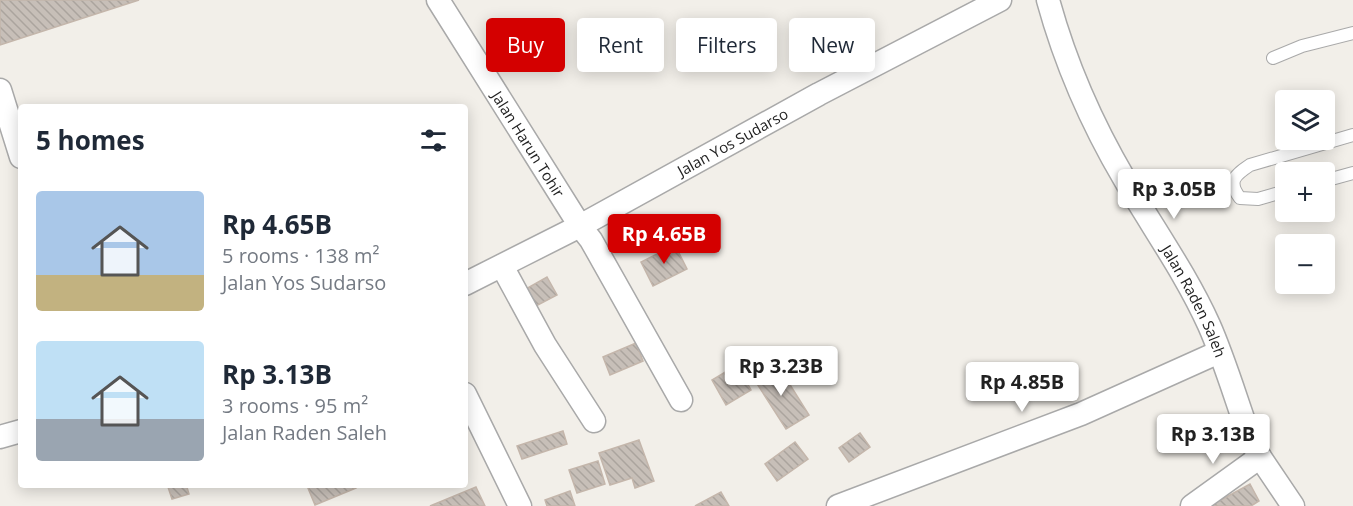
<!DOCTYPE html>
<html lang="en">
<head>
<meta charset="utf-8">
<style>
  :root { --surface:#fff; --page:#f2f2f3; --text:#1f2937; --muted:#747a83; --accent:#d40000 }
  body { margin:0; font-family:"Open Sans",sans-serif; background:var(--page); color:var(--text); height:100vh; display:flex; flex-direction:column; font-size:22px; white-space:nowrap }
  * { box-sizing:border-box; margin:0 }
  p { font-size:20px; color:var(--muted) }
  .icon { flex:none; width:33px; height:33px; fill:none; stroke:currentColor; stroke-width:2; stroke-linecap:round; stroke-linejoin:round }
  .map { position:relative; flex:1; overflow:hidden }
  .panel { position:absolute; left:18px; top:104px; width:450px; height:384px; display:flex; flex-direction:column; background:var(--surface); border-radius:6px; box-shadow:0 3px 15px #0003 }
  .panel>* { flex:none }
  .top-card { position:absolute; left:486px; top:18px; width:570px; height:54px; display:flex; gap:12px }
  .fabs { position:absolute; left:1275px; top:90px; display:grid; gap:12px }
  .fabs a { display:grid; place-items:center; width:60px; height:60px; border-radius:6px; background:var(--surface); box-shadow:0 3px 15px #0003; font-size:30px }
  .price { position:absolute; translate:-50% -51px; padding:0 14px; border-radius:6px; background:#fff; color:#222; font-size:20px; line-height:39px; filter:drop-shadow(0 2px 3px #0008) }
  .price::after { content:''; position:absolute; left:50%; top:36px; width:18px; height:14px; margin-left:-9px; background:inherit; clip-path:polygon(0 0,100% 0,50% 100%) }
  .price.active { background:var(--accent); color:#fff }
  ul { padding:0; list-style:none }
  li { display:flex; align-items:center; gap:18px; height:150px; padding:0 18px }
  li span { display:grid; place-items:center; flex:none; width:168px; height:120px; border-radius:6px; color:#555 }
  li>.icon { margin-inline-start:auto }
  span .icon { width:72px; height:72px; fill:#fffc; stroke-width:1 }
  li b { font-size:26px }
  h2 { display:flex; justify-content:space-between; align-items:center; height:72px; padding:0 18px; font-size:26px }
  .pill { padding:0 21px; border-radius:6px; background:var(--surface); box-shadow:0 3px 15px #0003; font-size:21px; line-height:54px }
  .pill.active { background:var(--accent); color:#fff }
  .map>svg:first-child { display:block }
</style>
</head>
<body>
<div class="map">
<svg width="1353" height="506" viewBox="0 0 1353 506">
  <defs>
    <pattern id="building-back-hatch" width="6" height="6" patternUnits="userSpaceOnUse" patternTransform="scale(1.5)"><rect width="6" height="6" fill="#c7bfb8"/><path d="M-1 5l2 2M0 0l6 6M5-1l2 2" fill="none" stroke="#aba49e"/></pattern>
  </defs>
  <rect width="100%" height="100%" fill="#f2efe9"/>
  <g fill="url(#building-back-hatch)" stroke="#c4b6ab" stroke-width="1.5">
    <path d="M0,0H139L0,45Z"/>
    <path d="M675,245L687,269L653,286L641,262Z"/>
    <path d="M547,277L557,295L534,307L524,290Z"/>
    <path d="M636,343L643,361L610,375L603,357Z"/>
    <path d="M777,364L809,415L786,429L754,379Z"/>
    <path d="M737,365L751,390L726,405L712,380Z"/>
    <path d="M563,431L567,444L522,459L517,446Z"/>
    <path d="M860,433L870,447L849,462L839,448Z"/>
    <path d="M639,440L654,481L635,488L632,478L610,485L599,453Z"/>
    <path d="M795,442L808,459L777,481L765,464Z"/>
    <path d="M598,461L605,484L577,493L569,470Z"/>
    <path d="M167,484H186L189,494L172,499Z"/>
    <path d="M316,484H355L356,488L315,505L308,488Z"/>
    <path d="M1250,484L1259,501L1251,506H1210Z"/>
    <path d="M476,487L485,506H430Z"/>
    <path d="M570,491L575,506H547L545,500Z"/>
    <path d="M721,492L729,506H695Z"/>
  </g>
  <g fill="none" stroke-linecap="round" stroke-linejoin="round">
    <g stroke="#a9a9a9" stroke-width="14">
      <g id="service">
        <path d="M1273,58L1302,46L1353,33"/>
        <path d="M1324,181L1353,173"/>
        <path d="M1286,191L1258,199L1240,198C1227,181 1235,175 1250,165L1353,135"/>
      </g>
    </g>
    <g stroke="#a9a9a9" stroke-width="25">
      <g id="minor">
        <path id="s1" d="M438,0L580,226L591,240L681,400"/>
        <path id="s2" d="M1048,0C1065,62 1092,124 1125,180C1153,228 1186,274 1209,325C1225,361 1237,403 1251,441L1260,457L1293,506"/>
        <path d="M0,90L21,157"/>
        <path d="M502,266L545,345L594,421"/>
        <path id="s3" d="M465,284L580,226L819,94L1000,0"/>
        <path d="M465,394L520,506"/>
        <path d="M0,437L21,431"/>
        <path d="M838,506L1081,414L1219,352"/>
        <path d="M1192,506L1260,457"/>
      </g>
    </g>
    <use href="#service" stroke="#fff" stroke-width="12"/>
    <use href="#minor" stroke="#fff" stroke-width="22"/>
  </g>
  <g text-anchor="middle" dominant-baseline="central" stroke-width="4.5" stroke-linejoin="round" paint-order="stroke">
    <g font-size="15" fill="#222" stroke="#fff">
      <text stroke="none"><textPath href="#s3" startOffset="303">Jalan Yos Sudarso</textPath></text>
      <text stroke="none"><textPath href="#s1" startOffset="170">Jalan Harun Tohir</textPath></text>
      <text stroke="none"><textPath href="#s2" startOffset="336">Jalan Raden Saleh</textPath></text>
    </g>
  </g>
</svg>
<div class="fabs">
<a><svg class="icon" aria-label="layers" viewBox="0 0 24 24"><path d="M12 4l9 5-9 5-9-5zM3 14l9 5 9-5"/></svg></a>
<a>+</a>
<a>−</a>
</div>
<b class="price" style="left:1174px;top:220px">Rp 3.05B</b>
<b class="price active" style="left:664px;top:265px">Rp 4.65B</b>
<b class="price" style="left:781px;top:397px">Rp 3.23B</b>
<b class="price" style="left:1022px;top:413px">Rp 4.85B</b>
<b class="price" style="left:1213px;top:465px">Rp 3.13B</b>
<div class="top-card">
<a class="pill active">Buy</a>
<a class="pill">Rent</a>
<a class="pill">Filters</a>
<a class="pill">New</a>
</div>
<section class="panel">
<h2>5 homes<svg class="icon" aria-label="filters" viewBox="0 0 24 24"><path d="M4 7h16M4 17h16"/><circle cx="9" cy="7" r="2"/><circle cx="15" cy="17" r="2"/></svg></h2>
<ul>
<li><span style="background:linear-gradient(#a9c7e8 70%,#c2b280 0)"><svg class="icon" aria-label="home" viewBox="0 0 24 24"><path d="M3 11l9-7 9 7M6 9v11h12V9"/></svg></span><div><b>Rp 4.65B</b><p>5 rooms · 138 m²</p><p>Jalan Yos Sudarso</p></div></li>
<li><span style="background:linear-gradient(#bfe0f5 65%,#9aa5b1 0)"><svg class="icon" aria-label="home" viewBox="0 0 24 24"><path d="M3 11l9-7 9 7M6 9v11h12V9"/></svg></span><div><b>Rp 3.13B</b><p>3 rooms · 95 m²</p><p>Jalan Raden Saleh</p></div></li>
</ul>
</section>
</div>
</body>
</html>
